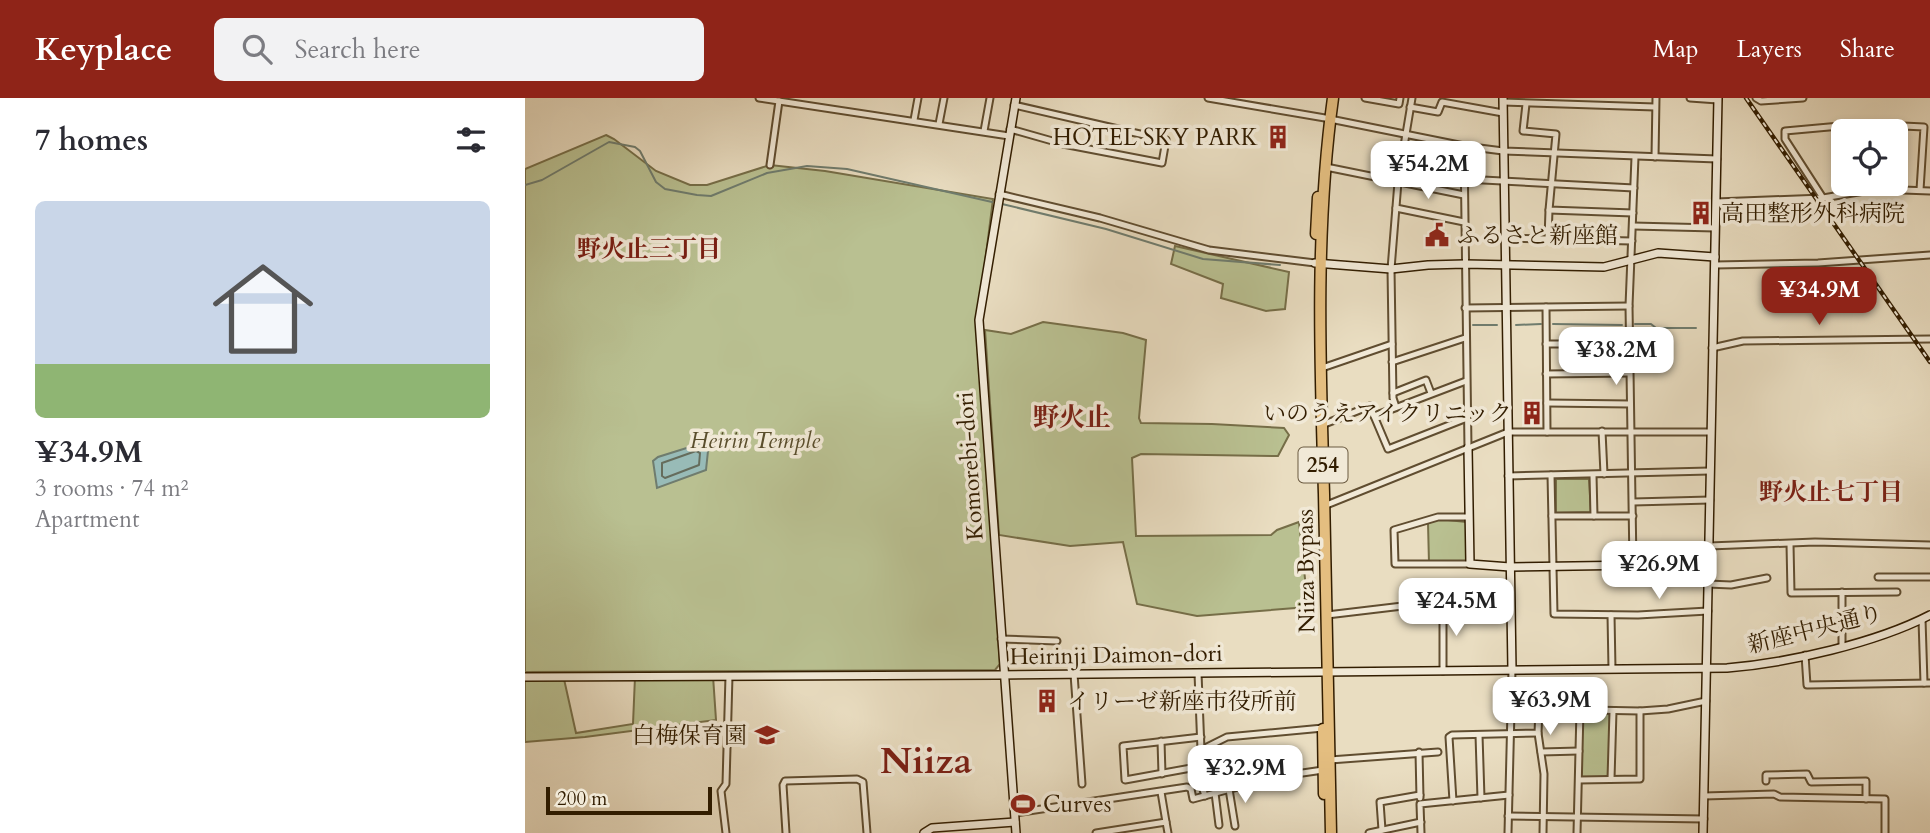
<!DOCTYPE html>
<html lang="en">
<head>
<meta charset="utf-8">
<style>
  :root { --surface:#fff; --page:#f2f2f3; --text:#2b2b33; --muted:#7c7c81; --line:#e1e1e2; --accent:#8f2418 }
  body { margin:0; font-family:Cardo,"Noto Serif JP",serif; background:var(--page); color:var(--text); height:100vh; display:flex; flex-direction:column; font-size:26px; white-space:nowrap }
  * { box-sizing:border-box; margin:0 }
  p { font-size:23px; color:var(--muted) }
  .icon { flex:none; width:38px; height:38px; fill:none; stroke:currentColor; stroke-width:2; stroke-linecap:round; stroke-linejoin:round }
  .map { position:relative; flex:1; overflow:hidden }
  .sheet { display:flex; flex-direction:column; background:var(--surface); width:525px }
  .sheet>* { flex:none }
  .buttons { position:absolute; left:1306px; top:21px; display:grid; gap:14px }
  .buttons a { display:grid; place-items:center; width:77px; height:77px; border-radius:10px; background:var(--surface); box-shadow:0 4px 10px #0003; font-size:35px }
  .scale { position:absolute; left:21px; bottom:18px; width:166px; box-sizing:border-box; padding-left:7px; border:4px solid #321d00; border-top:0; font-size:19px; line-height:24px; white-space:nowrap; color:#321d00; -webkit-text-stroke:5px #f1e9d7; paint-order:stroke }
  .price { position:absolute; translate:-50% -60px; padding:0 16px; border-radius:14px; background:#fff; color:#222; font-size:23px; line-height:46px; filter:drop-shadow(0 2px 4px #0008) }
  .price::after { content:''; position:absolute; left:50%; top:42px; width:21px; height:16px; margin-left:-10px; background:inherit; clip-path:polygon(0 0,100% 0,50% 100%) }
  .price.active { background:var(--accent); color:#fff }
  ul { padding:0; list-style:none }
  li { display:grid; align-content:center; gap:14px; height:371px; padding:0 35px }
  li+li { border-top:2px solid var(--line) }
  li span { display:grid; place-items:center; height:217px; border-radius:10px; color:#555 }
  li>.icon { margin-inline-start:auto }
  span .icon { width:126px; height:126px; fill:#fffc; stroke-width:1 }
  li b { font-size:30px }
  h2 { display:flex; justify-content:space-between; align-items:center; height:84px; padding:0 35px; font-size:30px }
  header { display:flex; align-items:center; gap:42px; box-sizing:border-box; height:98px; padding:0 35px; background:var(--accent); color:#fff }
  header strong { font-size:33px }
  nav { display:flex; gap:38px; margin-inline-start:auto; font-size:24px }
  .search { width:490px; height:63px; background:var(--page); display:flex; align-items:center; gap:18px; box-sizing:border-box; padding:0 24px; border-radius:10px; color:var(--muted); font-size:26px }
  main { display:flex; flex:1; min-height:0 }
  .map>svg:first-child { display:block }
</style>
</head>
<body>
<header>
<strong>Keyplace</strong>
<div class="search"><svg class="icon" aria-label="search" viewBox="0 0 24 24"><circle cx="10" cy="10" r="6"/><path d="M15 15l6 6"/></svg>Search here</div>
<nav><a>Map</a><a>Layers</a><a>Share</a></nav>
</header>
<main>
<section class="sheet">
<h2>7 homes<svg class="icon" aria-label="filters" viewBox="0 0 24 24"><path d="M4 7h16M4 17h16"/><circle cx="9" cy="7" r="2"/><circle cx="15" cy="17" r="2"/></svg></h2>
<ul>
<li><span style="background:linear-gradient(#c9d6e8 75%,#8fb573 0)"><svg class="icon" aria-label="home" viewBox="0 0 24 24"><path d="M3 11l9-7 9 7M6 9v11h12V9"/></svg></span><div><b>¥34.9M</b><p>3 rooms · 74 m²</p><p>Apartment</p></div></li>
</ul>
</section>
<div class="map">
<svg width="1405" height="735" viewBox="0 0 1405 735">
  <rect width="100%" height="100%" fill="#e9ddc1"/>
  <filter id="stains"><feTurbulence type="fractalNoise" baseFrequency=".00286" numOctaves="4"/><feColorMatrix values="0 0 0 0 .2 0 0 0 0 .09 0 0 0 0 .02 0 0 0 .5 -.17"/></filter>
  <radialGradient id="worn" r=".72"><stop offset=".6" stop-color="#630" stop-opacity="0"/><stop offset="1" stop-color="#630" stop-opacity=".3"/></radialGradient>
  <g fill="#b9c091" stroke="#766e48" stroke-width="2">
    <path d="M81,37L89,41L131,73L165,87H182L245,67L300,73L468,101L452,228L475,566L470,572L0,574V71Z"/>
    <path d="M650,148L764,174L760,211L741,213L696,200L698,186L646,166Z"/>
    <path d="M518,224L598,235L621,242L614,320L616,325L687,326L759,330L764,337L753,358L616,356L607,360L611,438L746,437L752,432L774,424L783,509L672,518L612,506L598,444L545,448L474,437L460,232L486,236Z"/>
    <path d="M1031,381H1064L1066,414L1031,415Z"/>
    <path d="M914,421L941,424V463L939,465H904L903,425Z"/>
    <path d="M188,578L191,622L60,639L0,644V581H39L51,635L108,626L110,579Z"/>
    <path d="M1055,612L1088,613L1086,681L1054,682Z"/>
  </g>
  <path fill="#98bbb7" stroke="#6f7c6e" stroke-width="2" d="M187,342L183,353L181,372L132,390L128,363L133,359Z"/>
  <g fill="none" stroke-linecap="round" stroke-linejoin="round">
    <path stroke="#656c5c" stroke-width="2" d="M171,353L175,355L174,367L140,380L137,378V365Z"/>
    <g stroke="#6f7c6e" stroke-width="2">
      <path d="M0,87L17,82L84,44L110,49L115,53L131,84L140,91L172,97L186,98L242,75L282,68L322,71L467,104"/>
      <path d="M477,106L581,131L678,161L755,167"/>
      <path d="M1028,226L1097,227"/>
      <path d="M1110,226H1126L1131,230H1171"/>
      <path d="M948,227H972"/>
      <path d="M991,227L1016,226"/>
    </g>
    <g stroke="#604d30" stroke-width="9">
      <g id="street">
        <path d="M234,0L484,38"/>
        <path d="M683,0L800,20"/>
        <path d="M840,0L874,6L875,0"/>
        <path d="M1165,0L1193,2"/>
        <path d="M1231,0L1236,3L1278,0"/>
        <path d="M978,4L1130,9"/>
        <path d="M1001,6L998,33L1031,36L1024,112L1108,115"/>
        <path d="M885,9L913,14L917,4L978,15"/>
        <path d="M805,21L939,48L978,53L1192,61"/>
        <path d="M389,22L393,0"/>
        <path d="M414,26L419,0"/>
        <path d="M485,31L538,46L637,65L641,42L489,7"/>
        <path d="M459,33L465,0"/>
        <path d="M939,48L943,350"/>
        <path d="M953,50L954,82"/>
        <path d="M1130,59L1131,0"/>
        <path d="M245,67L254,3"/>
        <path d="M801,69L939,97"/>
        <path d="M939,81L1109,90"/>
        <path d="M474,96L575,120L684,152L790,165"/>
        <path d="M1298,100L1260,41V33L1337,26L1399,29L1395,92"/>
        <path d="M1191,104L1298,100L1351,91L1405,93"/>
        <path d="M871,110L939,124"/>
        <path d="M1108,128L1190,130"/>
        <path d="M979,140L1107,143"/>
        <path d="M1023,141L1024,112"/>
        <path d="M1190,167L1293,165L1405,157"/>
        <path d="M1021,209L1022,334"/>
        <path d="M940,210L1104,208"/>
        <path d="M1021,246H1104"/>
        <path d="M1187,250L1218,243L1405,241"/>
        <path d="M867,264L940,240"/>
        <path d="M797,270L867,246"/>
        <path d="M1021,276L1104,275"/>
        <path d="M868,295L901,282L906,295"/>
        <path d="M1022,305L1105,306"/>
        <path d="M871,309L868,300L866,171L873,84L887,0"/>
        <path d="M849,318L863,351L942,320"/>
        <path d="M797,327L845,308L849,318L941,283"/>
        <path d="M1077,333L1079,376"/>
        <path d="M1026,377L1029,516L1113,517L1183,513"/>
        <path d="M1068,377L1069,418"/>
        <path d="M983,378L1185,373"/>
        <path d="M1108,404L1185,402"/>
        <path d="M799,408L983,334H1186"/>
        <path d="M1027,418H1108"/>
        <path d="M943,419H913L869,432L870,466H945"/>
        <path d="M1265,446L1266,495L1372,494"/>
        <path d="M1184,448L1290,444L1405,447"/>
        <path d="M1108,467L1104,208L1110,59"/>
        <path d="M1353,479H1405"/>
        <path d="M1183,486L1206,487L1242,480"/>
        <path d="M918,507V573"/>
        <path d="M802,517L886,507L985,506"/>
        <path d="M1086,517L1087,571"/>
        <path d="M1397,521L1399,585"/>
        <path d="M476,541L532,543"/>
        <path d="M1317,548V494"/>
        <path d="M1280,557L1282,587L1405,585"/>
        <path d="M673,575L676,652L702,639L798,630"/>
        <path d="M549,576L557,686"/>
        <path d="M1013,635L1019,676L1018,735"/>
        <path d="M954,637L956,700"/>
        <path d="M676,639L598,648L600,682L677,668L676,652"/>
        <path d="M636,643L637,676"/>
        <path d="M894,654L895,700"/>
        <path d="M1016,654L1054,653"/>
        <path d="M805,662L913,654"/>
        <path d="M695,675L699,692"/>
        <path d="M1086,681L1088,613"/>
        <path d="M675,682L680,698"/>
        <path d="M1054,682L1115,681V613"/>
        <path d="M1241,683V677L1282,676L1286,684L1341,683V701"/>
        <path d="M704,691L710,728"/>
        <path d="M636,694L641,724"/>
        <path d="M690,695L694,727"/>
        <path d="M1179,698L1249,696L1255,699L1360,701V735"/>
        <path d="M928,703L924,639L927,637L1013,635L1014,611L1115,613L1143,611L1181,603"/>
        <path d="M490,715L662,689L666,691L668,701L750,679L798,672"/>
        <path d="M983,718L1179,721"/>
        <path d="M857,732L855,704L895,697"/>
        <path d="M201,735L196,693L201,686L204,578"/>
        <path d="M261,735L258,687L260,683L332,681L338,684L342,735"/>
        <path d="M571,735L641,724L643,735"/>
        <path d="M844,735L896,724"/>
        <path d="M896,735L895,706L984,697"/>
        <path d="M983,735L987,572"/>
        <path d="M1052,735L1055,612"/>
      </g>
    </g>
    <g stroke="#321d00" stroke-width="10">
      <g id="secondary">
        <path d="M978,0L987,572"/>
        <path d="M790,165L866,171L903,167L940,166L1079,169L1133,155L1190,159"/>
        <path d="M943,350L945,466L985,469L1183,466"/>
        <path d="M0,579L472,577L1202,570C1263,565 1351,545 1405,517"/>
        <path d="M399,735L407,730L490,724"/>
        <path d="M491,735L454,222L491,0"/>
        <path d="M1178,735L1193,0"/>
      </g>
    </g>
    <g stroke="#321d00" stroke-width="13">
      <g id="highway">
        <path d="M791,136L793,99"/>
        <path d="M798,631L799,696"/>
        <path d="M806,735C804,622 802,509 799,396C795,265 790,130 808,0"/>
      </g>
    </g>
    <use href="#street" stroke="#f1e9d7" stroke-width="5"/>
    <use href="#secondary" stroke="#f1e9d7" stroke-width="7"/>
    <use href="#highway" stroke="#e4be80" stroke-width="10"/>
    <g stroke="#321d00" stroke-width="4.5">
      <path id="rail" d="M1221,0L1405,264"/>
    </g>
    <use href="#rail" stroke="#f1e9d7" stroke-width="2" stroke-dasharray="5" stroke-linecap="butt"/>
  </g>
  <defs>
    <g id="building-bare" transform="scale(1.89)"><path d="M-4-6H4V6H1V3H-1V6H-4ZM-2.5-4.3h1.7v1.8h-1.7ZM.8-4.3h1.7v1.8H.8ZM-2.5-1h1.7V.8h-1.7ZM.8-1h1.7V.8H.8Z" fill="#8f2418" stroke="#f1e9d7" stroke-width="2.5" paint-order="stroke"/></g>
    <g id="civic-bare" transform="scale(1.89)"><path d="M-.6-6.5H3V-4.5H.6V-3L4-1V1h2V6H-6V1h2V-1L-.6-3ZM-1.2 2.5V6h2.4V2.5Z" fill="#8f2418" stroke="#f1e9d7" stroke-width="2.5" paint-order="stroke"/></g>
    <g id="school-bare" transform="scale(1.89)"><path d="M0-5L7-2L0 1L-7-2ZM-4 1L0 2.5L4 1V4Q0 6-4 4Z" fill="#8f2418" stroke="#f1e9d7" stroke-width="2.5" paint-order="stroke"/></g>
    <g id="stadium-bare" transform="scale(1.89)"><path d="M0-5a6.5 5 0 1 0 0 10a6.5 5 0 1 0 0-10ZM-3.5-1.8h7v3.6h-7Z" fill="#8f2418" stroke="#f1e9d7" stroke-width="2.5" paint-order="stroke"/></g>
  </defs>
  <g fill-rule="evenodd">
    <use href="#building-bare" x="753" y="39"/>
    <use href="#building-bare" x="1176" y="115"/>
    <use href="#civic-bare" x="912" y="137"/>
    <use href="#building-bare" x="1007" y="315"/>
    <use href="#building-bare" x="522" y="603"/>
    <use href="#school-bare" x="242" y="637"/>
    <use href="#stadium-bare" x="498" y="706"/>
  </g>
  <g text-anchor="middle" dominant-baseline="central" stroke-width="7" stroke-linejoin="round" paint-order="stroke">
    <rect fill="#f1e9d7" stroke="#6b5a40" stroke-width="2" x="773.5" y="349.5" width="49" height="35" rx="5"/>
    <g font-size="21" font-weight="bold" fill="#321d00">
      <text x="798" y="367">254</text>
    </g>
    <g font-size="23" fill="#321d00" stroke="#f1e9d7" text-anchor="start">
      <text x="733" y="39" text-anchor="end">HOTEL SKY PARK</text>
      <text x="1196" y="115">高田整形外科病院</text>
      <text x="932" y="137">ふるさと新座館</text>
      <text x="987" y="315" text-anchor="end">いのうえアイクリニック</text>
      <text x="542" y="603">イリーゼ新座市役所前</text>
      <text x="222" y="637" text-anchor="end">白梅保育園</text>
      <text x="518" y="706">Curves</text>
    </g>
    <g font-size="23" font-style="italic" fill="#5a4e2c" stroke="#f1e9d7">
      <text x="230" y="342">Heirin Temple</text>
    </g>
    <g font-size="23" fill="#321d00" stroke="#f1e9d7">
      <text transform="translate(445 368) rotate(-94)">Komorebi-dori</text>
      <text transform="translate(781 473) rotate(-91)">Niiza Bypass</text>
      <text transform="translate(1290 531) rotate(-14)">新座中央通り</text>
      <text transform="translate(591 557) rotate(-1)">Heirinji Daimon-dori</text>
    </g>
    <g font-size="24" font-weight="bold" fill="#7a1f14" stroke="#f1e9d7">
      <text x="124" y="151">野火止三丁目</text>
      <text x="1306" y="394">野火止七丁目</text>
    </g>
    <g font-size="26" font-weight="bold" fill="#7a1f14" stroke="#f1e9d7">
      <text x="547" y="319">野火止</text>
    </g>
    <g font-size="37" font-weight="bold" fill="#7a1f14" stroke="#f1e9d7">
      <text x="401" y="663">Niiza</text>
    </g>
  </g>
  <rect width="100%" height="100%" filter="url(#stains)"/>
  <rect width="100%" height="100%" fill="url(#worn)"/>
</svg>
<div class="buttons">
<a><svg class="icon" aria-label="locate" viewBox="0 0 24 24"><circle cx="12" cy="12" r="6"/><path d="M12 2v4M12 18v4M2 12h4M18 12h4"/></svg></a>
</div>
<div class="scale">200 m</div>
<b class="price" style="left:903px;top:103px">¥54.2M</b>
<b class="price active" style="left:1294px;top:229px">¥34.9M</b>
<b class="price" style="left:1091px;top:289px">¥38.2M</b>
<b class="price" style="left:1134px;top:503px">¥26.9M</b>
<b class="price" style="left:931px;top:540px">¥24.5M</b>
<b class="price" style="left:1025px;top:639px">¥63.9M</b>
<b class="price" style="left:720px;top:707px">¥32.9M</b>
</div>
</main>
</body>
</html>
